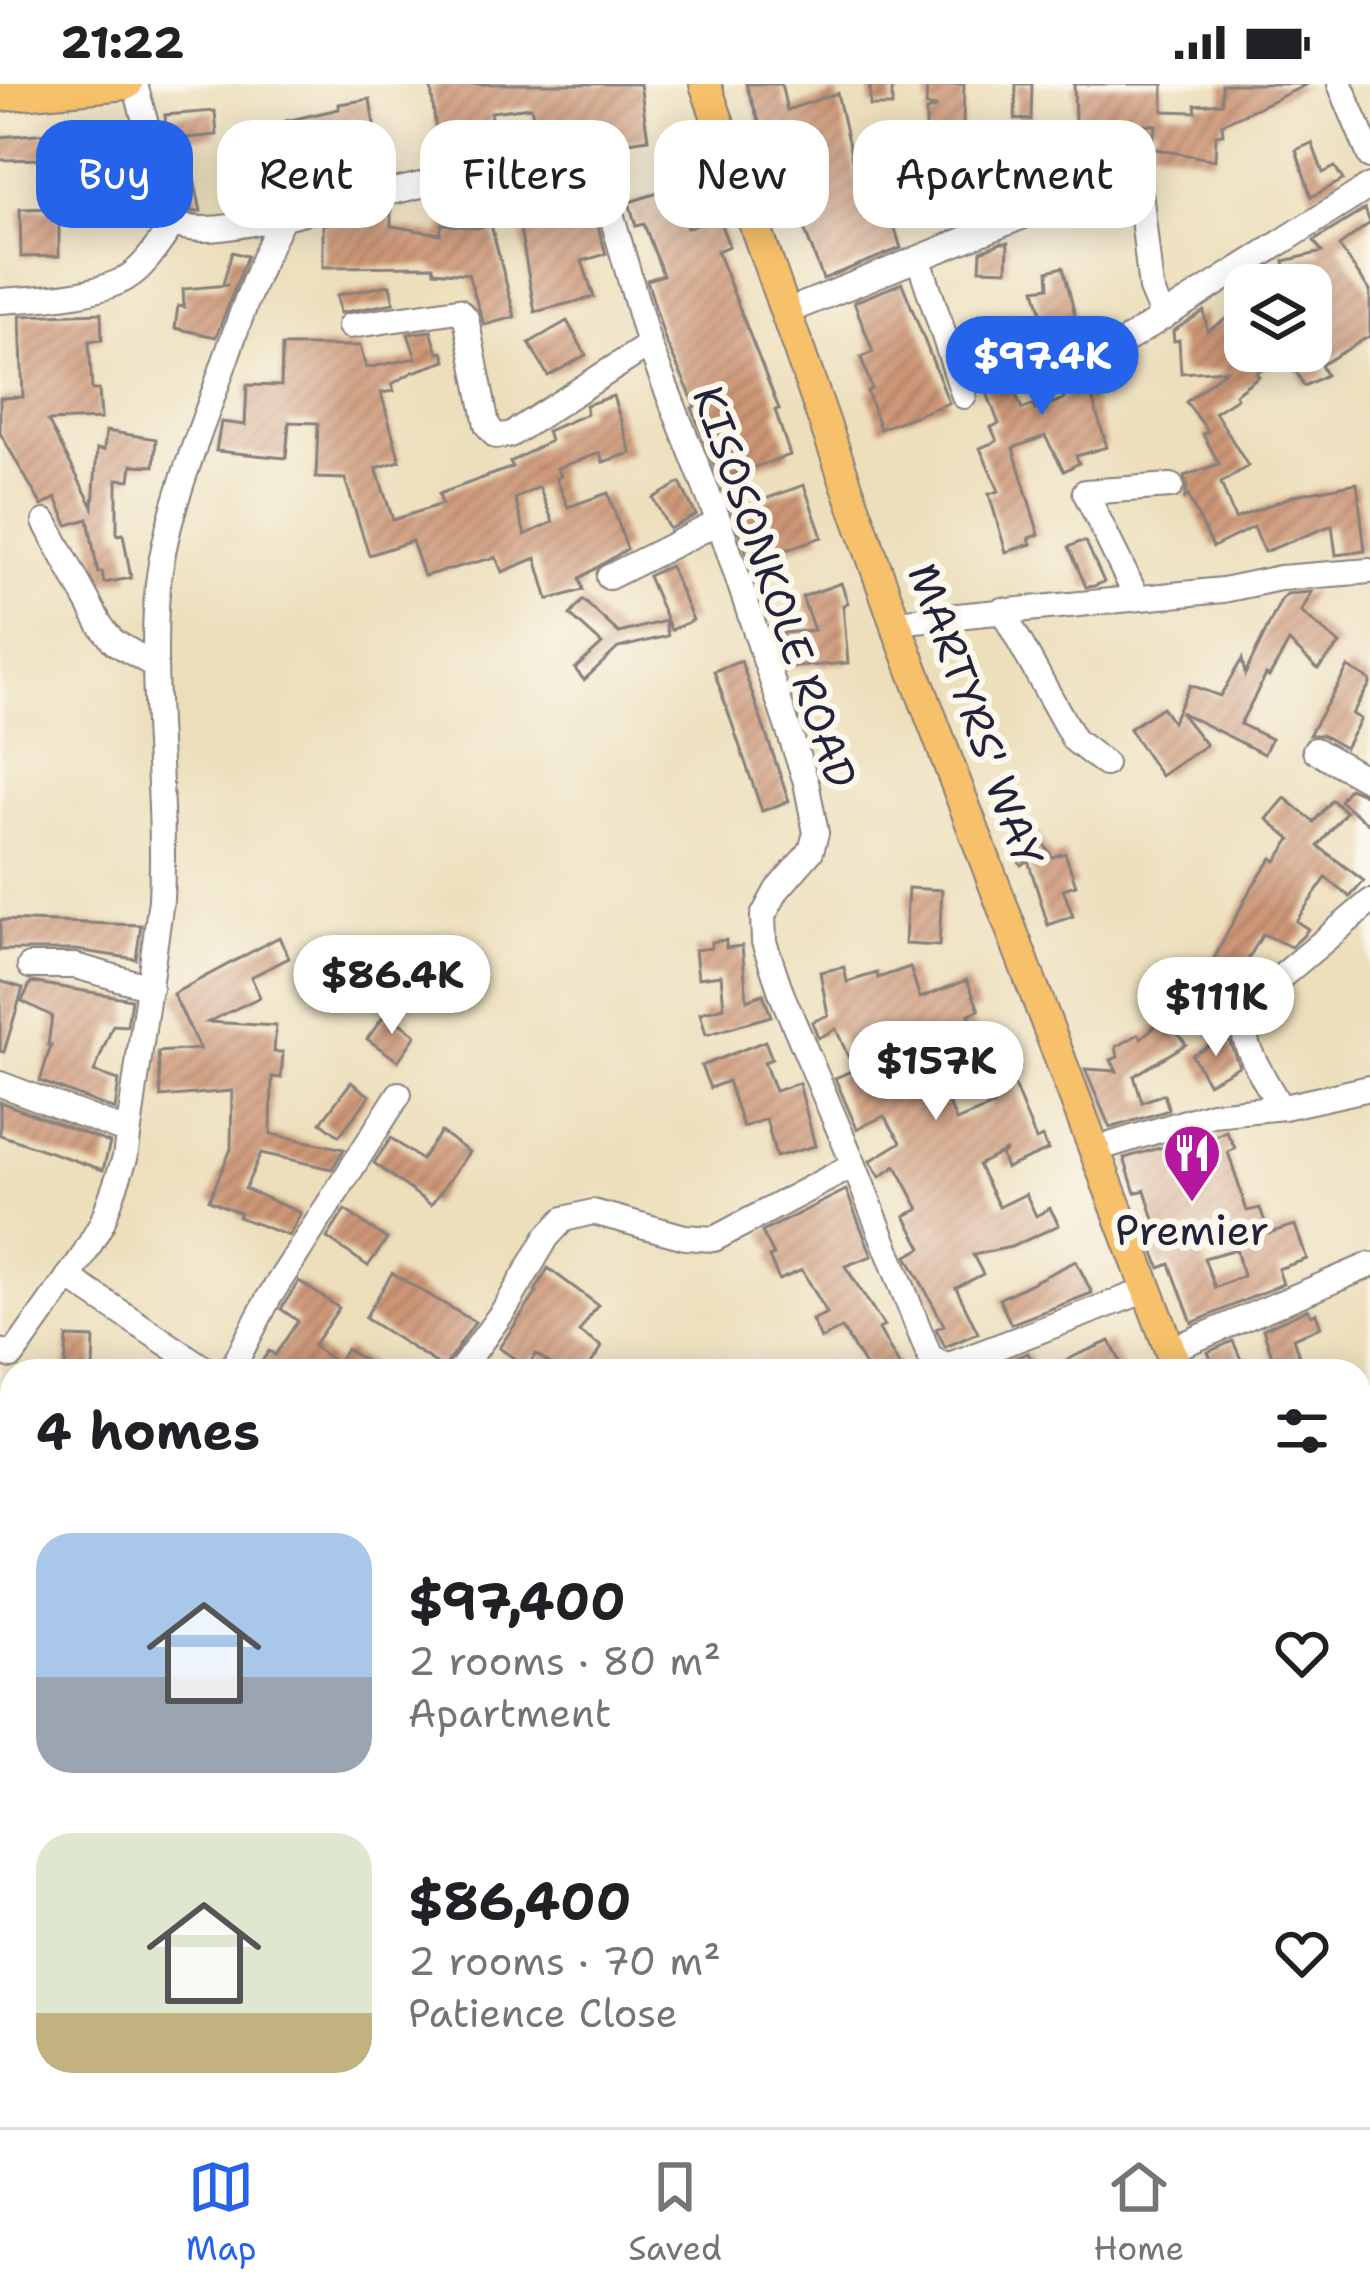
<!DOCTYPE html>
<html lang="en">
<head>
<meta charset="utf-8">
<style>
  :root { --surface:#fff; --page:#f2f2f2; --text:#202124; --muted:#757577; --line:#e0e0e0; --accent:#2563eb }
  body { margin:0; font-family:"Shantell Sans",sans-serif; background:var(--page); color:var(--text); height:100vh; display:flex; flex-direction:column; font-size:45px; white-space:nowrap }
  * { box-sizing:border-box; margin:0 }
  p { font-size:39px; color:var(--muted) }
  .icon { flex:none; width:66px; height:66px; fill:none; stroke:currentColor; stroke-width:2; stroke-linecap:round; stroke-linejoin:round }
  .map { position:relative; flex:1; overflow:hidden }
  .drawer { position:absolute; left:0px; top:1275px; width:1371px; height:768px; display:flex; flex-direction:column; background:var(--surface); border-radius:36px 36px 0 0; box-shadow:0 6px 30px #0003 }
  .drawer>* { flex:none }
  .banner { position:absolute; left:36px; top:36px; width:1299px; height:108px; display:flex; gap:24px }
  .fabs { position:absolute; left:1224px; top:180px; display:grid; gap:24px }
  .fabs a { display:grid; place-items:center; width:108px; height:108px; border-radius:24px; background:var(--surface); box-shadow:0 6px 30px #0003; font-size:60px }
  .price { position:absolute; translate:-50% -102px; padding:0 27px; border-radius:42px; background:#fff; color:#222; font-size:39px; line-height:78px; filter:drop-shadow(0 3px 6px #0008) }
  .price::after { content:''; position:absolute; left:50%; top:72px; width:36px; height:27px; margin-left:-18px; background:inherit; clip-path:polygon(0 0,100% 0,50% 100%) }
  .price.on { background:var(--accent); color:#fff }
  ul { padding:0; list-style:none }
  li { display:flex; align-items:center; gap:36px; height:300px; padding:0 36px }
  li span { display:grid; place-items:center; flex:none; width:336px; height:240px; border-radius:36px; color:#555 }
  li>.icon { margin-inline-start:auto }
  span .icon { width:144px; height:144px; fill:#fffc; stroke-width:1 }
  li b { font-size:51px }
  h2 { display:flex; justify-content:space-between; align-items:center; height:144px; padding:0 36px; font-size:51px }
  .pill { padding:0 42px; border-radius:36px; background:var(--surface); box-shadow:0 6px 30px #0003; font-size:42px; line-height:108px }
  .pill.on { background:var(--accent); color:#fff }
  .status { display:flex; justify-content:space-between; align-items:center; height:84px; padding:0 60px; background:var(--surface); direction:ltr }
  .status svg { height:33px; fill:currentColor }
  .tabs { display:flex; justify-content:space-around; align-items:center; height:168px; border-top:3px solid var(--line); background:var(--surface); font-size:33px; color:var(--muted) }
  .tabs a { display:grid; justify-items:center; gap:6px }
  .tabs .on { color:var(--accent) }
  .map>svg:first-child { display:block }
</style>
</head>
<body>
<div class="status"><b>21:22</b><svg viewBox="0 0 49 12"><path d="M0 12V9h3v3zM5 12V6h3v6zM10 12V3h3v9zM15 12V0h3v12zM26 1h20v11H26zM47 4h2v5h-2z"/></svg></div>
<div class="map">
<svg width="1370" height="2043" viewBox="0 0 1370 2043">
  <defs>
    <pattern id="wetland-marsh" width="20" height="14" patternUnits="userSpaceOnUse" patternTransform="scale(3)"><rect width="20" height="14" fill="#82d698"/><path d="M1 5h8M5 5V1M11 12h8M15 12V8" fill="none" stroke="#70b784"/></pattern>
    <pattern id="building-hatch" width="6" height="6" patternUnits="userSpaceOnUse" patternTransform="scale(3)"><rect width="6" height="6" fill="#ce9777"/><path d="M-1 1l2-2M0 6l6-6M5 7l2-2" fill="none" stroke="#a77b63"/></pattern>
  </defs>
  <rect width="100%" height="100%" fill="#fbf7ec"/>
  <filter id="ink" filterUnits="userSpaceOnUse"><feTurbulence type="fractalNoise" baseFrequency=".00833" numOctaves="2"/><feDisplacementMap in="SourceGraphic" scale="24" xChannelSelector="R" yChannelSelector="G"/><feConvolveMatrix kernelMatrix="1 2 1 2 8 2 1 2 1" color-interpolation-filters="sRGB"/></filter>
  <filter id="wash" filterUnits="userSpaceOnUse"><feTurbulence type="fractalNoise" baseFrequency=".004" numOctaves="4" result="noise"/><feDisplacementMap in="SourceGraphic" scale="48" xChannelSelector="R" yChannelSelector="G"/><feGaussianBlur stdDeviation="2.7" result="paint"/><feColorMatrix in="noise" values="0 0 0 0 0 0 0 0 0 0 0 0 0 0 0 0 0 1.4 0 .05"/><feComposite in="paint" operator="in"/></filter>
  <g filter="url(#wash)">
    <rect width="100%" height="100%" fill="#eddfbc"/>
    <path fill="url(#wetland-marsh)" stroke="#527c6a" stroke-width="3" d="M151,2031H415L394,2043H122Z"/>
    <g id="blocks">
      <g fill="url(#building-hatch)" fill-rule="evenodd">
        <path d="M441,0H640L648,55L578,66V70L565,67L533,70L540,67L531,23L491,28L490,50L479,51L482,76L440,81L431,4Z"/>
        <path d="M746,0H781L787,26L837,9L864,128L870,127V76L896,70L902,95L881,101L901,164L823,195L779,77L773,79Z"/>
        <rect x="870" y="0" width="22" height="22"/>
        <path d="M927,0H964L962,85L1006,75L1015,117L1000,120L999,114L932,128L926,106L935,104L926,62V27L937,23L926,22Z"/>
        <path d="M1016,0H1032L1031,36L1015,35Z"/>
        <path d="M1074,0H1163V27L1196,28L1195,21L1222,19V0H1308L1222,40L1223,50L1216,51L1215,76L1151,64L1156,41L1117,39V47L1107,48L1108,75H1128L1129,93L1090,94L1091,114L1042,118L1040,89L1049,88L1047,64L1069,62L1066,40L1075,39Z"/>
        <path d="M370,15L379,73L353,77L354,82L313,89L311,76L294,78L286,37L339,25V20Z"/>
        <path d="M215,27L217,51L167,56L165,31Z"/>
        <path d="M110,44L112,95L88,96L89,120L50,122L48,75L0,76V53Z"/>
        <path d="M1312,59L1323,89L1335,83L1343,96L1311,113L1296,66Z"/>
        <path d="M193,90L201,127L196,128L186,126L178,93Z"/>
        <path d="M564,100L573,105L581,144L597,139L606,170L582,177L594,213L535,228L513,106Z"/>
        <path d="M674,104L687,144L718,133L729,162L717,167L779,325L775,326L790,371L720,395L692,324L696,322L665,256L647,196L663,191L644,140L636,142L629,118Z"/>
        <path d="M59,124V172L21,173L20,125Z"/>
        <path d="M391,125V142L440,150L442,140L476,144L491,141L515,233L484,241L468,190L434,187L433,182L323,183V141Z"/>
        <path d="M1365,125L1370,139L1339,162L1370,207V252L1321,281L1326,291L1304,302L1286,269L1256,289L1259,292L1235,310L1237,314L1215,328L1248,382L1221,399L1235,435L1295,411L1357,399L1365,467L1336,471L1332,441L1264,468L1254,443L1213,463L1188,412L1185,414L1187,402L1184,392L1219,380L1203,350L1208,347L1186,318L1226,286L1181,289L1179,256L1174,257L1173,247L1204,227L1207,247L1245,223V267H1311V201H1290L1284,177L1322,168L1314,157Z"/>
        <path d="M1001,159H1008L1007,186L980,185L981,167Z"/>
        <path d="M232,168L247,172L216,253L175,244L178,222L184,223L183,205L228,201L223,200Z"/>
        <path d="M1063,183L1087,279L1082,280L1107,363L1076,372L1079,379L1064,387L1045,352L1013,364L1039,451L1029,454L1031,460L1006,468L989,410L999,407L980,364L997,357L991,343L999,340L986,306L1010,296L1022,325L1033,321L1035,326L1064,315L1035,205L1049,203L1048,187Z"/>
        <path d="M902,199L949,319L880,345L867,307L872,305L861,273L873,268L854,218Z"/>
        <path d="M390,201L394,219L340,229L337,211Z"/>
        <path d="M101,229L102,256L89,257L92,306H99L101,335L48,337L93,423L97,365L104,366L106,347L156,355L154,382L132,381L130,396L117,395V451L123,450L131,494L104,499L102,488L98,489L88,435L68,441L56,414L42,422L0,349V314L23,313L20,232Z"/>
        <path d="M567,237L586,271L548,292L529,259Z"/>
        <path d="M431,247L438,269L443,268L446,277L413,288L392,300L394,307L381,309L400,377L376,384L393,436L442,420L439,410L513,383L510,378L550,357L547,347L587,330L586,321L613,312L631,369L603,378L600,369L557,384L561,392L556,394L568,423L608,409L627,465L580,494L583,506L548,516L536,474L502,488L496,473L424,492L412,457L369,471L345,395L316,394L318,339L289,338L286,374L216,367L221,338L245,341L247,301L281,302L282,262H360L366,284L416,274L408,250ZM539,403L553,438L525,451L515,415Z"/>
        <path d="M680,399L696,431L669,445L653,414Z"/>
        <path d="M804,401L822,453L750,479L732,427Z"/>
        <path d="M1080,458H1086L1104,498L1094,502L1086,503L1069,463Z"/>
        <path d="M670,482L693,536L671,546L648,492Z"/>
        <path d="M841,499L848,519L843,521L848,579L786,584L783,549L814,546L802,513Z"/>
        <path d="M1312,508L1301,528L1340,560L1318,585L1289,558L1269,593L1266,591L1240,640L1271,655L1264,670L1180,628L1206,661L1161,692L1129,645L1162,623L1172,638L1190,601L1220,612L1242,575L1245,590L1281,516L1287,510Z"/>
        <path d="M583,516L619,549L665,537L668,552L618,564L584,596L575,585L602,560L570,531Z"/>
        <path d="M741,577L789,717L762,727L714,587Z"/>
        <path d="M1348,583L1370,596V600L1352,630L1361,635L1345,664L1322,651H1309Z"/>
        <path d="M1349,704L1370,713V741L1340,717Z"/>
        <path d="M1285,714L1314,738L1332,716L1346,728L1318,762L1364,797L1350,813L1326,794L1296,837L1308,845L1303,852L1291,863L1263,850L1235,897L1210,882L1250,806L1272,774L1276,777L1291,755L1267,735Z"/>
        <path d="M1037,748L1052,773L1065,769L1076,801L1063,805L1073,832L1048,841L1028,776L1021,781L1011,764Z"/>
        <path d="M908,804L942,806L939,862L905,860Z"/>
        <path d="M0,836L141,841L136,875L76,866H0Z"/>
        <path d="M279,853L289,874L251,893L260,913L208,938L276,942L274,968H283L281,994L272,993L271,1050L344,1065L332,1085L261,1069L245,1105L301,1129L289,1152L238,1133L240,1129L209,1116L231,1065L232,1007L161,1013L158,968L200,965L173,910Z"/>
        <path d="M726,856V864L742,862L747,916L763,910L771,932L706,951L700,929L724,923L721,891L698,894L695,866L711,864V858Z"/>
        <path d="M844,883L847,898L877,889L878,894L910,883L920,914L967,896L979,926L969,930L980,957L987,954L995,974L1002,971L1036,1056L1042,1053L1048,1066L1006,1084L1001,1071L1007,1066L978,1081L999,1123L1026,1110L1036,1132L1050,1124L1059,1141L1011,1163L973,1171L983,1190L956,1204L978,1249L945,1263L936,1245L944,1241L907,1172L922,1164L905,1132L919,1125L896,1082L880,1093L870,1077L901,1058L884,1032L857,1045L835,994L854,986L836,945L818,954L812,938L828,931L820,888ZM979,984L993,1022L956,1037L941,999Z"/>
        <path d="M0,897L23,904L4,968L0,967Z"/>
        <path d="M31,898L131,915L127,942L113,941L94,988L119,996L115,1026L40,997L51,961H48L52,932L22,917Z"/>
        <path d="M386,929L416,951L398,977L367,955Z"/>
        <path d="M1165,934L1186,960L1134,992L1142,1018L1164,1010L1169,1026L1110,1044L1085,985L1117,987L1111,976L1118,973L1116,963L1139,950L1141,954Z"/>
        <path d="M1227,951L1239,982L1208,999L1192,971Z"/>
        <path d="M765,957L772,975L764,978L775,1007L799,999L815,1062L776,1073L766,1035L743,1043L728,997L710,1004L701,982Z"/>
        <path d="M351,998L370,1012L339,1052L321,1038Z"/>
        <path d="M0,1018L110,1059L103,1086L0,1051Z"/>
        <path d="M1226,1047L1235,1064L1228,1068L1247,1127L1260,1124L1269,1149L1295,1141L1307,1175L1278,1185L1283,1200L1192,1239L1170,1180L1160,1184L1149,1156L1159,1152L1145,1106L1135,1109L1124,1074L1191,1055L1194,1063ZM1236,1165L1243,1192L1215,1204L1204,1174Z"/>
        <path d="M441,1048L469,1068L431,1121L374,1079L391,1054L421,1076Z"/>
        <path d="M846,1106L872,1172L845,1182L884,1242L879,1245L902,1287H868L842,1244L821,1255L812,1236L827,1229L802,1186L779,1196L769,1173L774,1171L762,1148Z"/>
        <path d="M345,1126L387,1155L368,1182L327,1154Z"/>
        <path d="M1076,1177L1092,1209L1011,1240L999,1215Z"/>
        <path d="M548,1184L598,1221L579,1248L602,1263L586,1287H561L536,1270L527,1283L499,1264L537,1208L535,1207Z"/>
        <path d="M392,1189L475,1238L444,1284L365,1234Z"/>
        <path d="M299,1197L339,1224L313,1262L337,1279L346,1265L381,1287H255L269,1267L275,1271L298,1237L281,1225Z"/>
        <path d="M1308,1225L1311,1231L1316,1229L1321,1243L1293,1254L1304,1287H1277L1263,1245Z"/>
        <path d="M67,1253L94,1254L93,1287H65Z"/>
        <path d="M1110,1257L1125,1287H1046L1081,1269Z"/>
        <path d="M1233,1257L1246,1287H1216L1208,1268Z"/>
        <path d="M1028,1269L1037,1287H980Z"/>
      </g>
    </g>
  </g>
  <g filter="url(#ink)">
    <use href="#blocks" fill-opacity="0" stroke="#88807c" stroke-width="3"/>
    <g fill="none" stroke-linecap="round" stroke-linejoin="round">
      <g stroke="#88807c" stroke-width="28">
        <g id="minor">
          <path d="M135,0L173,140C206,152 249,139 283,133"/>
          <path d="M1340,0L1370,72"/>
          <path d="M1140,107L1151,205L1163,233"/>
          <path d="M919,176L964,312"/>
          <path d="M0,217C35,215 102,212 131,191C148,179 160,157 173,140"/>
          <path d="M788,227L1021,133"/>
          <path d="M350,242L458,226L466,234L487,341L496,352L510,351L649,261"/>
          <path d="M1130,254L1370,102"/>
          <path d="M45,438L101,542L114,558L154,581"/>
          <path d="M609,493L719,438"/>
          <path d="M1136,512L1085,408L1171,402"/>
          <path d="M1002,526L1074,656L1105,680"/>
          <path d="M895,538L1223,506L1280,494L1370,487"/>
          <path d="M1315,666L1370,697"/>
          <path d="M30,882H75L150,903"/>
          <path d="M0,1000L128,1048"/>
          <path d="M1280,1023C1266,996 1234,953 1244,924L1370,818"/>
          <path d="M1093,1066L1212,1030L1284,1023L1370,1004"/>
          <path d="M68,1193L208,1287"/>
          <path d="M1170,1266L1370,1181"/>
          <path d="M0,1267L12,1272L82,1174L102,1139L125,1074L161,816C166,719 151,621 156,523C160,446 190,375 216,303C236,245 255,188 283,133L434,98L567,83L596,99L607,115L649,261L719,438L806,698L816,749L811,767L777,806L763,832L764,858L782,911L854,1081L929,1271L940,1280H952L1147,1206"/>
          <path d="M231,1287L268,1215L399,1010"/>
          <path d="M460,1287L506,1223L547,1153L564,1135L593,1128L685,1153L714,1155L854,1081"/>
          <path d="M0,1356L12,1343"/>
          <path d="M1359,1785L1370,1780"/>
          <path d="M0,1823L12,1816"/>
          <path d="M0,1905L12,1938"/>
          <path d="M46,2031L51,2043"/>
          <path d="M965,2031L970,2043"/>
          <path d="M797,2043L823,2031"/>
        </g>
      </g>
      <g stroke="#88807c" stroke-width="34">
        <g id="major">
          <path d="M705,0L895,538L1178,1287"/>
          <path d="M0,12L127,0"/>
          <path d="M1359,1731L1370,1760"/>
        </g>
      </g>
      <use href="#minor" stroke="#fff" stroke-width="24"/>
      <use href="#major" stroke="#f7c06b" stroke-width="30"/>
    </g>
  </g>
  <defs>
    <g id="restaurant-pin" transform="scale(3)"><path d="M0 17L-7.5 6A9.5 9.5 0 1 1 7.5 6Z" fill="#b5179e" stroke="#fbf7ec"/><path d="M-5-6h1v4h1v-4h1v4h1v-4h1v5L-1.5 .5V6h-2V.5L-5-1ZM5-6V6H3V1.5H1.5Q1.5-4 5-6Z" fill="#fff"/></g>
  </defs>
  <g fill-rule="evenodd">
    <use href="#restaurant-pin" x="1192" y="1069"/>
  </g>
  <g text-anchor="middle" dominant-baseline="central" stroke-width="12" stroke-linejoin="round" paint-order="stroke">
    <g font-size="42" fill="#22223b" stroke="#fbf7ec">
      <text transform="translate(775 503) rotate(71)">KISOSONKOLE ROAD</text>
      <text transform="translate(976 631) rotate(70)">MARTYRS' WAY</text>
    </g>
    <g font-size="42" fill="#22223b" stroke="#fbf7ec">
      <text x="1192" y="1146">Premier</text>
    </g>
  </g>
</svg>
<div class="fabs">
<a><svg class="icon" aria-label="layers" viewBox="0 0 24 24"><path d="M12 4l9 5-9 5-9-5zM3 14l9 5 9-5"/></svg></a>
</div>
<b class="price on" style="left:1042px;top:334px">$97.4K</b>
<b class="price" style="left:392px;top:953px">$86.4K</b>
<b class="price" style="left:1216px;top:975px">$111K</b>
<b class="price" style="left:936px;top:1039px">$157K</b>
<div class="banner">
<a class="pill on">Buy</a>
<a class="pill">Rent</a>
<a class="pill">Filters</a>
<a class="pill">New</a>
<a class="pill">Apartment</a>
</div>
<section class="drawer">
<h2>4 homes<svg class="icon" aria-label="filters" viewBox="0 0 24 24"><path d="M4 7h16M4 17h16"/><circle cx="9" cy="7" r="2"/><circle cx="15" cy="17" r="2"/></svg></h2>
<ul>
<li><span style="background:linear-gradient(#a9c7e8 60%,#9aa5b1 0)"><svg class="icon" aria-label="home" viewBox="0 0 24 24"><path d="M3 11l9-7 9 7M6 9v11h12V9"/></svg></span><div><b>$97,400</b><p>2 rooms · 80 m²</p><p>Apartment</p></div><svg class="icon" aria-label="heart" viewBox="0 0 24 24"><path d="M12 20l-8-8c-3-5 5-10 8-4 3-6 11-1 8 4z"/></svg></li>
<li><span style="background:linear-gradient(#dfe7d0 75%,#c2b280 0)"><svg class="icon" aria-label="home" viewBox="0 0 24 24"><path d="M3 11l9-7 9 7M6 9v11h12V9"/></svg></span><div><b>$86,400</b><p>2 rooms · 70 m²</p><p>Patience Close</p></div><svg class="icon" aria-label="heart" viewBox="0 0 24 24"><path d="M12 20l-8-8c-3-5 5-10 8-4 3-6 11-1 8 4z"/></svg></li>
</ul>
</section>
</div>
<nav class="tabs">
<a class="on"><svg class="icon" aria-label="map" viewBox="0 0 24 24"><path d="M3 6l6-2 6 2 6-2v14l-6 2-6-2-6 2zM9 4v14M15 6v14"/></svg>Map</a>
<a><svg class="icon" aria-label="saved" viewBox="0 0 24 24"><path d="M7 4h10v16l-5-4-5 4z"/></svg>Saved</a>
<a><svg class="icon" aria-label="home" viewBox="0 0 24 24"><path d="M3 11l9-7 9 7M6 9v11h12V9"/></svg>Home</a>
</nav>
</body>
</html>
